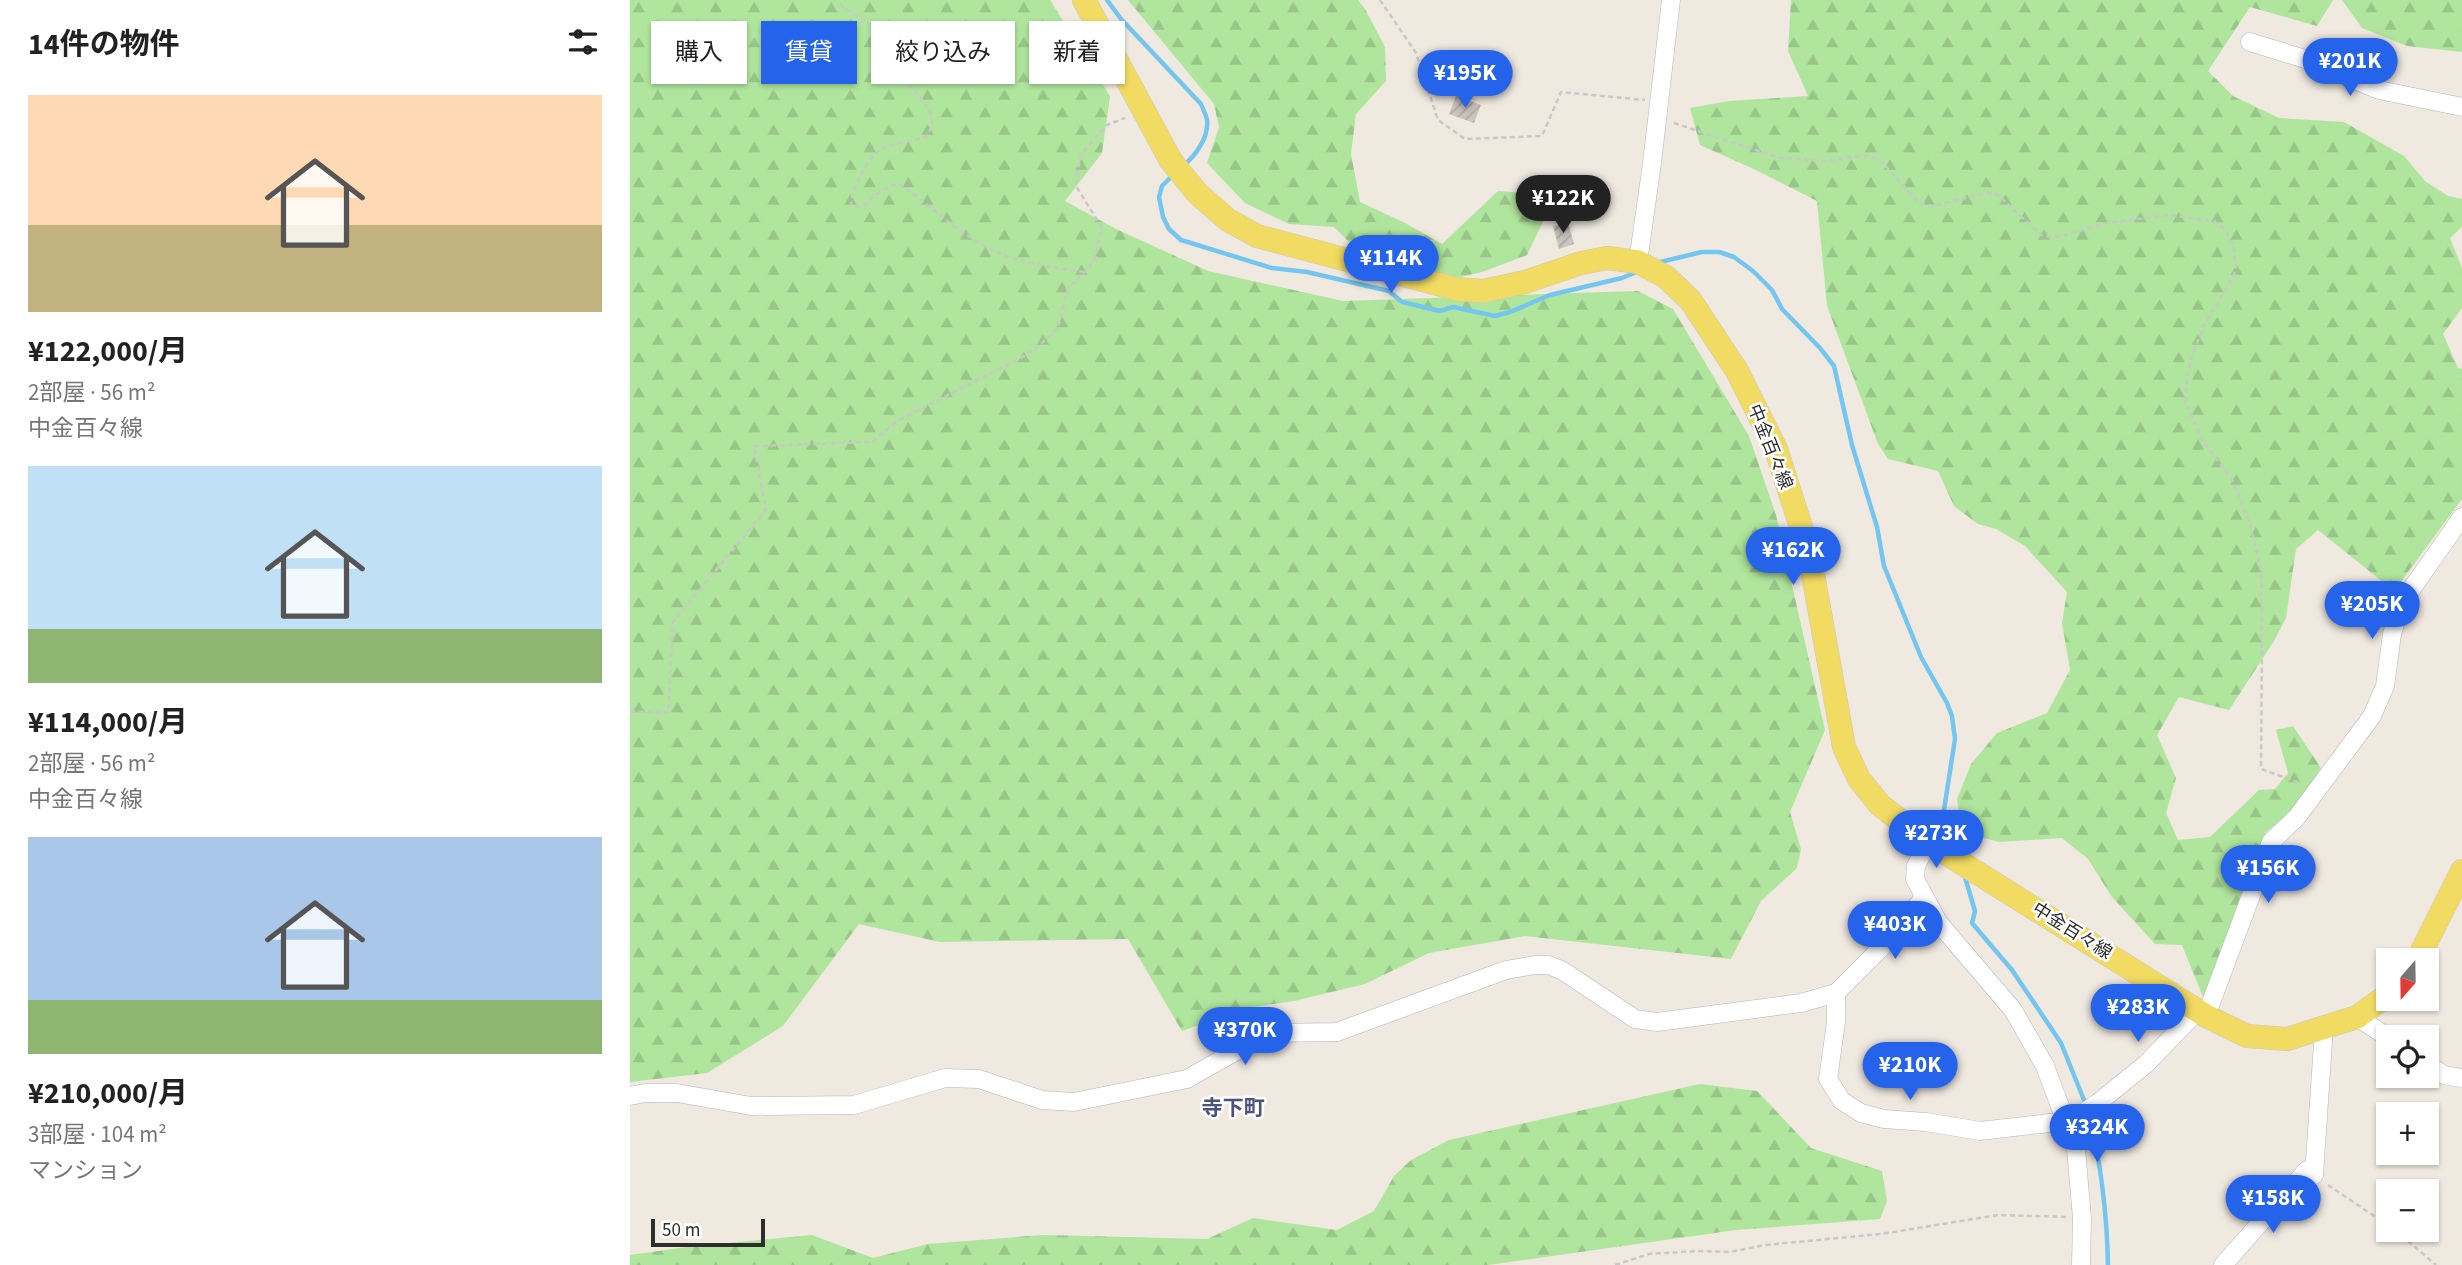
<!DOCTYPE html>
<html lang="ja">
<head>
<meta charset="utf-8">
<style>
  :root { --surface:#fff; --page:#f6f6f6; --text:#222; --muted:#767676; --accent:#2563eb }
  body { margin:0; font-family:"Source Sans 3","Noto Sans JP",sans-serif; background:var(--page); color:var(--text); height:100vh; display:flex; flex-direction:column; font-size:26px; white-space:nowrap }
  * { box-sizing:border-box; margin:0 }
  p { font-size:23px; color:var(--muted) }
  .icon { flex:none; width:38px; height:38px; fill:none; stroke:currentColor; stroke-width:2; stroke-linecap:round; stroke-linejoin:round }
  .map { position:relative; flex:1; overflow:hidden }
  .sheet { display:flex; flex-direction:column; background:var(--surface); width:630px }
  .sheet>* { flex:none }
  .banner { position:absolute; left:21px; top:21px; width:665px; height:63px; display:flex; gap:14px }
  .needle { width:46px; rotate:200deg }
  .tools { position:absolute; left:1746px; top:948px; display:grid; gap:14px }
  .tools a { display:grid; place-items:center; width:63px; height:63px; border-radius:0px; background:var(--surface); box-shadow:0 2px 5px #0004; font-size:35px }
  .scale { position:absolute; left:21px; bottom:18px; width:114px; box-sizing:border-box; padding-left:7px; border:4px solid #2d2d2d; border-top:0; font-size:19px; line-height:24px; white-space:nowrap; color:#2d2d2d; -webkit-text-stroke:5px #fff; paint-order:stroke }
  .price { position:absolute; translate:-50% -60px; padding:0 16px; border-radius:24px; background:var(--accent); color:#fff; font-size:23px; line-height:46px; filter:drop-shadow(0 2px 4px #0008) }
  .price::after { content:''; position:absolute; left:50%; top:42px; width:21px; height:16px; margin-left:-10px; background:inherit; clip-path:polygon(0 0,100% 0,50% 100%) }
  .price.selected { background:#222; color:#fff }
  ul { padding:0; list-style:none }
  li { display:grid; align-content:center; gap:14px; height:371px; padding:0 28px }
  li span { display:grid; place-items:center; height:217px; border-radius:0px; color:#555 }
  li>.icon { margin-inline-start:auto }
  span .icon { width:126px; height:126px; fill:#fffc; stroke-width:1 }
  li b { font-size:30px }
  h2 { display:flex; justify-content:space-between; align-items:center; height:84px; padding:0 28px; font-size:30px }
  .tag { padding:0 24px; border-radius:0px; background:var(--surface); box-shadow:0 2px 5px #0004; font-size:24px; line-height:63px }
  .tag.selected { background:var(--accent); color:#fff }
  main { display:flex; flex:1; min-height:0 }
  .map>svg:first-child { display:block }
</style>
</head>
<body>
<main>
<section class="sheet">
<h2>14件の物件<svg class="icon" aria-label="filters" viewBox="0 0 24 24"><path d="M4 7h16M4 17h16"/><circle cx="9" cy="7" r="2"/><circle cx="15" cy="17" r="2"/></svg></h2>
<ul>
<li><span style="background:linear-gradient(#ffd9b3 60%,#c2b280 0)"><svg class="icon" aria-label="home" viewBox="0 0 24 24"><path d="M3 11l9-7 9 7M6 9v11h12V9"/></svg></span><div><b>¥122,000/月</b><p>2部屋 · 56 m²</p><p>中金百々線</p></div></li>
<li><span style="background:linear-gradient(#bfe0f5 75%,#8fb573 0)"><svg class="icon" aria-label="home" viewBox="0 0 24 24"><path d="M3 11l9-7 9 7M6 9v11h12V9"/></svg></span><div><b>¥114,000/月</b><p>2部屋 · 56 m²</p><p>中金百々線</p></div></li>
<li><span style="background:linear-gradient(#a9c7e8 75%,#8fb573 0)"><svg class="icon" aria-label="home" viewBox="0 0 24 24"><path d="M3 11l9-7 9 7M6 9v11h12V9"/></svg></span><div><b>¥210,000/月</b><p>3部屋 · 104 m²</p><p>マンション</p></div></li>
</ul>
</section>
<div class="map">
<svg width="1832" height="1265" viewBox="0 0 1832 1265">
  <defs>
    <pattern id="forest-firs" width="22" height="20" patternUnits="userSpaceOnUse" patternTransform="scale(1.75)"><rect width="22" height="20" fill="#b0e59d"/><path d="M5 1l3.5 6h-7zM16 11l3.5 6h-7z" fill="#98c588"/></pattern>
    <pattern id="building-hatch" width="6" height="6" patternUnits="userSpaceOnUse" patternTransform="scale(1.75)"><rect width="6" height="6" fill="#cac6bf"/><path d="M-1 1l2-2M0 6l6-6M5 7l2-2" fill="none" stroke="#aeaaa4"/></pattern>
  </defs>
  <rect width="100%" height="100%" fill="#efe9e0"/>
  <g fill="url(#forest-firs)">
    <path d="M0,0H420L480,96L472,153L435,201L486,229L578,271L713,301L1008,291L1043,309L1119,436L1146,515L1195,730L1160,812L1171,849L1167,868L1131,901L1101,959L895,936L799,953L735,984L664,1001L616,1008L552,1031L498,939L310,942L229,924L153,1026L77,1073L0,1082Z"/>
    <path d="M498,0H728L735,9L755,47L756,81L726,114L721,154L730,202L775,223L812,244L868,191L897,193L919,209L897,255L852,272L818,280L725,248L704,227L659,224L615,203L577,163L589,127L584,104Z"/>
    <path d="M1161,0H1703L1687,26L1620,7L1578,71L1603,96L1649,118L1714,122L1774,156L1795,181L1818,196L1832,199V227L1820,238L1832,268V308L1813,334L1828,368L1832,369V499L1764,591L1688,530L1666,549L1656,618L1644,641L1599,710L1549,697L1527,735L1546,778L1536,813L1548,840L1580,837L1629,790L1645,789L1658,773L1646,730L1663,726L1691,768L1662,811L1636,832L1587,970L1573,997L1552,945L1525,944L1482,897L1458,859L1432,838L1369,842L1332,832L1327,799L1341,764L1367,733L1417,713L1440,670L1432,623L1437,592L1395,546L1366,529L1348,524L1324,506L1308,471L1258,459L1248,444L1197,306L1187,201L1126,170L1070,145L1060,108L1099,101L1178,96L1158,51Z"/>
    <path d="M1712,0H1832V52L1777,46L1732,28Z"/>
    <path d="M1070,1084L1127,1091L1181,1148L1252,1171L1257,1201L1250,1219L1106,1230L858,1265H0V1255L57,1247L182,1235L243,1258L298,1244L413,1235L577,1239L623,1218L707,1230L744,1211L764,1176L781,1160L819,1140Z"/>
  </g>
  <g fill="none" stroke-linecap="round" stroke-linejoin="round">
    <g stroke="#74c6f0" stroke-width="4.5">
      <path d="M477,0L491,19L571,104C573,109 576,115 577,120C579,137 566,155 554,165"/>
      <path d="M543,175L532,186L529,197L533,217L539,229L551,240L642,268L677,272L759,291L772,302L810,311L823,307L865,316L880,312L920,295L992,278L1009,271"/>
      <path d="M1026,263L1072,252H1089L1104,257L1123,271L1142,290L1152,309L1190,348L1204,366L1222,445L1247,527L1254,566L1291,657L1317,703L1322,716L1325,739L1314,810L1328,852"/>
      <path d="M1334,874L1345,911L1342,923L1382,970L1431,1043L1456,1105"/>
      <path d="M1459,1114C1471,1164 1477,1213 1478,1265"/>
    </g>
  </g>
  <g fill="url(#building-hatch)">
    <path d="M826,96L851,105L844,123L819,114Z"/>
    <path d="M938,222L944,244L929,249L923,226Z"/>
  </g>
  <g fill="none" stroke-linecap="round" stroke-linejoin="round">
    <g stroke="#b3b5c0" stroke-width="19">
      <g id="minor">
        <path d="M1620,42L1675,59L1749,90L1832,107"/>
        <path d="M1008,262L1022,163L1041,0"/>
        <path d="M1298,842L1286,866L1285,879L1308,922L1383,1010L1415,1066L1446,1149L1452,1218L1451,1265"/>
        <path d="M1206,993V1022L1198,1079L1212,1101L1231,1113L1254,1119L1296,1122L1350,1131L1436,1121L1450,1115L1469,1102L1516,1064L1568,1010"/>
        <path d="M1576,1016L1641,842L1667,817L1742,716L1755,686L1762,634L1771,604L1832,517"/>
        <path d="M1727,1017L1759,1038"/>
        <path d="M1797,1064L1814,1075L1832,1078"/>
        <path d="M0,1096L15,1093H47L121,1106L224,1105L315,1078L349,1079L412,1100L444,1102L557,1079L638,1033L707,1032L876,970L905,965H919L933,971L1005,1019L1027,1022L1171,1003L1206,993L1248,951L1294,898"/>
        <path d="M1593,1265L1677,1170L1684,1175L1694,1028"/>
      </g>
    </g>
    <g stroke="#c8c8c8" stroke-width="24">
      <g id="major">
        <path d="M454,0L541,161L568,194L598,220L627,236L826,289L853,291L895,282L951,263L977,258L1008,262L1036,277L1061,301L1107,371L1146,449L1179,552L1214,747L1229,779L1250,805L1298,842L1576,1016L1617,1036L1657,1039L1727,1017L1759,994"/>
        <path d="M1787,961L1832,871"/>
      </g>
    </g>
    <g stroke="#c8c8c8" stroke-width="2.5" stroke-dasharray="5 3.5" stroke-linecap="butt">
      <path d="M750,0L786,53L808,120L835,139L912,136L931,92L1015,100"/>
      <path d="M210,4C225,18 251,25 262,42C267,50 267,60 269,69C276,89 319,114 294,138C259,145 245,143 229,179C225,188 221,195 221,205L231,208C242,199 257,182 272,185C302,208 331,235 365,251C393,264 425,268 455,272"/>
      <path d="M1044,123L1150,158L1195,161L1238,155L1250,160L1288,202L1302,206L1357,193L1367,194L1411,235L1421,237L1432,236L1477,223L1539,215L1584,221L1596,230L1604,249L1606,269L1602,279L1574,325L1562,356L1557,377L1556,402L1572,440L1603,481L1620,525L1627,552L1631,571L1632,646L1631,769L1670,783"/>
      <path d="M0,711L38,713L43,622L136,510L124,446L242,442L267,421L391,358L410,345L428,328L438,288L457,270L465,259L472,228L446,186L450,156L477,125L495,118"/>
      <path d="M1698,1185L1759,1226"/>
      <path d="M1765,1230L1806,1265"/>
      <path d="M985,1265L1019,1254L1066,1251L1100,1252L1135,1245L1251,1234L1368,1215L1436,1217"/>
    </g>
    <use href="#minor" stroke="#fff" stroke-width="18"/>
    <use href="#major" stroke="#f2db62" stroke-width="23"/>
  </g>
  <g text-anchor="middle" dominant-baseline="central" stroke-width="5" stroke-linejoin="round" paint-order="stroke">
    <g font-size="18" fill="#2d2d2d" stroke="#fff">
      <text transform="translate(1140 447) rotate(68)">中金百々線</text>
      <text transform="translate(1442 931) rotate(32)">中金百々線</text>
    </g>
    <g font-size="21" font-weight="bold" fill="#4c527f" stroke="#fff">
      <text x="603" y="1108">寺下町</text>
    </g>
  </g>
</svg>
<div class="tools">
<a><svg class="needle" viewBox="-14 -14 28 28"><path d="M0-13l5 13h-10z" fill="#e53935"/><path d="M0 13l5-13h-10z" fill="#767676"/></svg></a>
<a><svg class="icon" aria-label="locate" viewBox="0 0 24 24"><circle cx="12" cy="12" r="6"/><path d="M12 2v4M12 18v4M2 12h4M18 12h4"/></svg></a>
<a>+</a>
<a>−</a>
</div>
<div class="scale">50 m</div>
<b class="price" style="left:1720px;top:98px">¥201K</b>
<b class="price" style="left:835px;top:110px">¥195K</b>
<b class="price selected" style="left:933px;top:235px">¥122K</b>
<b class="price" style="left:761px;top:295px">¥114K</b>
<b class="price" style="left:1163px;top:587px">¥162K</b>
<b class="price" style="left:1742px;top:641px">¥205K</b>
<b class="price" style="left:1306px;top:870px">¥273K</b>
<b class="price" style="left:1638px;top:905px">¥156K</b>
<b class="price" style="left:1265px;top:961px">¥403K</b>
<b class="price" style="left:1508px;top:1044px">¥283K</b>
<b class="price" style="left:615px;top:1067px">¥370K</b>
<b class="price" style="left:1280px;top:1102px">¥210K</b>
<b class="price" style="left:1467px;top:1164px">¥324K</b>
<b class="price" style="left:1643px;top:1235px">¥158K</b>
<div class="banner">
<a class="tag">購入</a>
<a class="tag selected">賃貸</a>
<a class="tag">絞り込み</a>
<a class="tag">新着</a>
</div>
</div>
</main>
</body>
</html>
